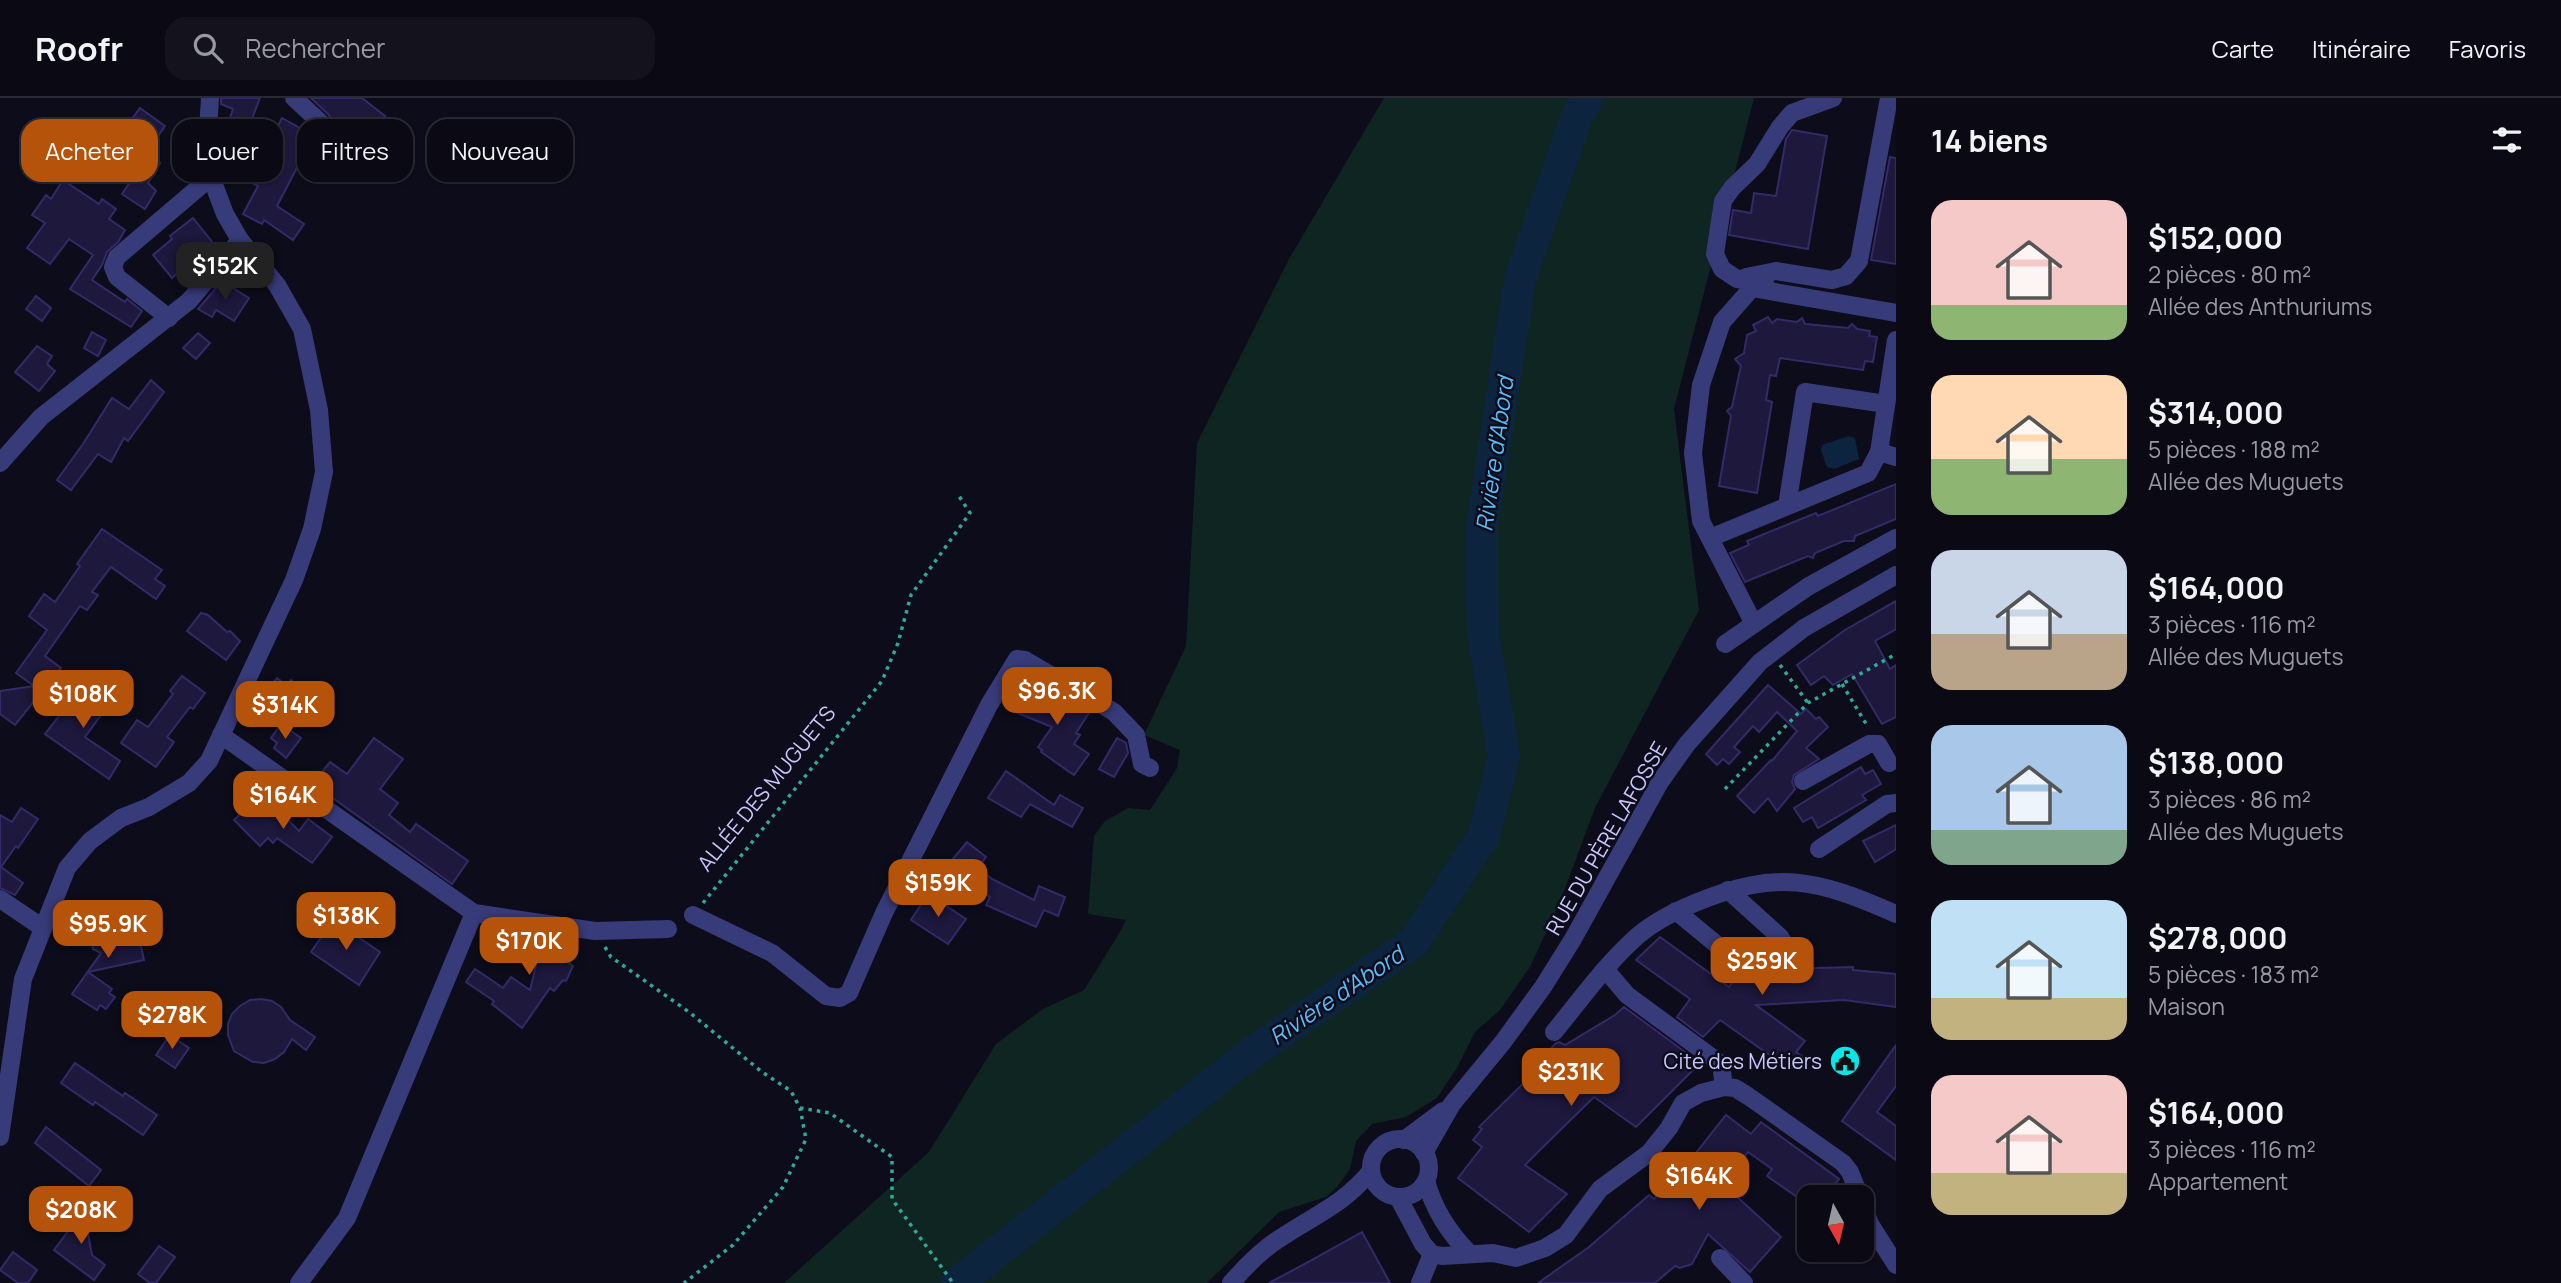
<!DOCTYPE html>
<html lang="fr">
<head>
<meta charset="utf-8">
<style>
  :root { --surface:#0a0914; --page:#13121d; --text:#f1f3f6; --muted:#999aa0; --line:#2a2a34; --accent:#b45309 }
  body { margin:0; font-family:Manrope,sans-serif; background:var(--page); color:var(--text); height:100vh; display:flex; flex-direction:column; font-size:26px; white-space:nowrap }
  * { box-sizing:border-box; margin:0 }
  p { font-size:23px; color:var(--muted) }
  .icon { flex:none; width:38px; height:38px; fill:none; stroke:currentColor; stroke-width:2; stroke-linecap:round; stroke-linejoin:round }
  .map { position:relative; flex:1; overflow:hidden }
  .drawer { display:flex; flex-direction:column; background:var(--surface); width:665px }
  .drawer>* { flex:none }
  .guide { position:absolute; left:21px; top:21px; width:665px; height:63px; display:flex; gap:14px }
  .needle { width:46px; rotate:172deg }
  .controls { position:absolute; left:1797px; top:1087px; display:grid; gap:14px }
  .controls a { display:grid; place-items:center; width:77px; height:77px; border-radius:14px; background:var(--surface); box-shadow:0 2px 5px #0004,0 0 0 2px var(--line); font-size:35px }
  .price { position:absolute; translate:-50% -60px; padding:0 16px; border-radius:14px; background:var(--accent); color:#fff; font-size:23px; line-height:46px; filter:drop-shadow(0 2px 4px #0008) }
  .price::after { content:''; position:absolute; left:50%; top:42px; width:21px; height:16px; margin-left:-10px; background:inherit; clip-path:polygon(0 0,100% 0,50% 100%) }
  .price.active { background:#222; color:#fff }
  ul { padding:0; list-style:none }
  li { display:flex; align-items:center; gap:21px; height:175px; padding:0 35px }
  li span { display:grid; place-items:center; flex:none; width:196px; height:140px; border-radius:21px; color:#555 }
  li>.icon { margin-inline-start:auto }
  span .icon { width:84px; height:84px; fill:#fffc; stroke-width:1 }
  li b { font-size:30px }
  h2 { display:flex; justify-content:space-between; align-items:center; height:84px; padding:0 35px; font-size:30px }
  .chip { padding:0 24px; border-radius:21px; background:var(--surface); box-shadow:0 2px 5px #0004,0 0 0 2px var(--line); font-size:24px; line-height:63px }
  .chip.active { background:var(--accent); color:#fff }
  header { display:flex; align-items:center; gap:42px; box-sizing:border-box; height:98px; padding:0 35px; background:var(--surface); border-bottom:2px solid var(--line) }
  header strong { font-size:33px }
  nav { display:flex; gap:38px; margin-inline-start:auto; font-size:24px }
  .search { width:490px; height:63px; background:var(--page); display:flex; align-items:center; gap:18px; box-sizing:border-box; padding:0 24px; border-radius:21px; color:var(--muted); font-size:26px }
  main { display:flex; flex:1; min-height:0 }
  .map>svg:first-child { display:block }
</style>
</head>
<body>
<header>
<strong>Roofr</strong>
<div class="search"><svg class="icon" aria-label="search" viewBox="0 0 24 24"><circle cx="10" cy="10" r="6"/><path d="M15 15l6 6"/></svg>Rechercher</div>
<nav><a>Carte</a><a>Itinéraire</a><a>Favoris</a></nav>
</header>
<main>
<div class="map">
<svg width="1896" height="1185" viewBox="0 0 1896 1185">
  <rect width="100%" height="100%" fill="#0d0c1b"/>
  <path fill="#0f2522" d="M1384,0H1754L1674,311L1699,512L1595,710L1560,804L1530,869L1500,912L1475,934L1457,970L1437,1000L1406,1019L1372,1026L1356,1043L1350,1071L1337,1089L1326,1099L1279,1114L1207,1185H784L929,1054L996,946L1043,911L1084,892L1117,839L1126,822L1088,816L1094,738L1105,723L1128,710L1150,712L1177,670L1180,652L1144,637L1186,548L1197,345L1289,161Z"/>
  <path fill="#0d243e" d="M1849,338L1855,340L1859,361L1834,371L1827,369L1821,352L1822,347Z"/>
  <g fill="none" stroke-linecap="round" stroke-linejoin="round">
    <path stroke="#0d243e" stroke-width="32" d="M957,1185L1254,953L1414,844L1484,737L1504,658L1483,536L1481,435L1520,181L1577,18L1588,0"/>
  </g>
  <g fill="#1d183c" stroke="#322b67" stroke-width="2">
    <path d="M221,0H260L248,31L272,39L282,20L350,58L329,84L301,62L277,108L304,126L293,142L264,122L262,126L243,116L258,88L238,77L250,55L221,46L233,11L221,6Z"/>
    <path d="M311,0H362L385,18L361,48L332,24L329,17Z"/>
    <path d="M140,10L165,28L145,57L160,65L148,85L156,93L145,111L122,96L138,72L122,63L130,49L118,40Z"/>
    <path d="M1792,32L1827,38L1808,151L1729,137L1733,112L1751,115L1754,95L1776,98L1786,41Z"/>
    <path d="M1890,59L1896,60V166L1871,162Z"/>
    <path d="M63,82L99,106L102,101L116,111L109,121L125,132L119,143L107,154L102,167L92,182L125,204L127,201L142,213L131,229L70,191L93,157L69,141L50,166L27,150L45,125L32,117L46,97L51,101Z"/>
    <path d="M193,120L213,145L172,180L153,157L172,141L170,138Z"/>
    <path d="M222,183L249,200L234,223L216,212L212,219L198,211Z"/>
    <path d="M36,198L51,210L42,223L26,211Z"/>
    <path d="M1768,219L1772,225L1777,221L1797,224L1802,220L1805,226L1848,230L1852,226L1857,231L1870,233L1869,238L1877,239L1873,264L1865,263L1863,272L1780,260L1776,278L1770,277L1766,302L1772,304L1757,395L1719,388L1731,318L1727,313L1732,309L1741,268L1735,261L1744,255L1747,237L1756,233L1753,227Z"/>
    <path d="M92,234L106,242L98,258L84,250Z"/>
    <path d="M198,235L210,245L196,261L183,250Z"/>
    <path d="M37,248L52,258L47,266L55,273L39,293L15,274Z"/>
    <path d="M151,282L164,294L128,343L124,340L111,364L98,356L71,392L57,382L83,346L112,300L129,311Z"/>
    <path d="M1896,386V421L1855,438L1854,443H1844L1815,455L1813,460L1808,458L1745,484L1730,455L1749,447L1747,443L1816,415L1818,418Z"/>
    <path d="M102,431L162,472L155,481L165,488L156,501L111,469L92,494L98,497L87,512L80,508L45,558L61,570L15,627L0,616V593L34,588L16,575L47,532L29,518L44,496L55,504L80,468L77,466Z"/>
    <path d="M1896,503V531L1875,543L1890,571L1896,567V619L1882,626L1852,576L1833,587L1824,578L1811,587L1797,567L1845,532Z"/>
    <path d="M201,515L208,517L227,534L230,533L240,543L226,562L187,533Z"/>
    <path d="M182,578L205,595L193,611L190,609L167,639L174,644L156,669L121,645L137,622L148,629L173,596L170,593Z"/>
    <path d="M277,580L286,587L291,582L313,599L297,619L265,594Z"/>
    <path d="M87,582L102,594L104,613L85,639L120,663L109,681L45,636Z"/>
    <path d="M1768,587L1801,616L1806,611L1816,621L1819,619L1828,629L1806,650L1819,661L1794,677L1792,684L1795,691L1777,713L1768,700L1754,715L1737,698L1771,662L1772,663L1797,633L1777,614L1759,634L1753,628L1734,649L1740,654L1729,666L1723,661L1717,667L1706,656Z"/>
    <path d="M1025,589L1053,601L1057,594L1089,615L1076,635L1080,637L1074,646L1089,656L1074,677L1041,654L1042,652L1038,649L1052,629L1015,614Z"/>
    <path d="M281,626L301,640L286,660L274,650L277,645L271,640Z"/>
    <path d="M374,640L403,661L380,691L398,705L389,717L410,734L416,726L468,763L452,786L319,690L325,682L319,678L330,664L347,676Z"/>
    <path d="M1117,640L1126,645L1128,655L1114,679L1099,671Z"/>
    <path d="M1861,669L1865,676L1873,672L1881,686L1862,697L1866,702L1818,730L1812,719L1803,724L1794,710Z"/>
    <path d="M1006,673L1054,707L1060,697L1083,710L1072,729L1030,706L1021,719L988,700Z"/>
    <path d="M254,703L265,714L273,707L299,733L308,721L332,739L312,765L277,740L273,745L268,740L260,748L234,722Z"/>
    <path d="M21,710L38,721L18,750L16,748L1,769L23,785L15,797L0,790V717L12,724Z"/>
    <path d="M1896,727V751L1875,764L1863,743Z"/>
    <path d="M967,744L986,759L978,770L992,781L1034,802L1039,788L1065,799L1058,818L1044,812L1036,829L986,807L990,799L968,782L963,789L948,776L957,765L953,761Z"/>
    <path d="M928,796L966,821L948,846L911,822Z"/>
    <path d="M116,820L118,829L129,836L138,834L144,862L88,874L112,891L109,895L115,899L106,911L100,907L97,912L72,896L101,855L93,851L88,826Z"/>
    <path d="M333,822L380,854L359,887L311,854Z"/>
    <path d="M522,834L541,836L577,847L569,865L573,868L566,883L563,882L554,893L550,890L522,930L492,906L494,903L466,884L475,871L503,890L511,879L530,892L538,859L517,852Z"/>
    <path d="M1660,839L1729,889L1737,878L1746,881L1762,879L1778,871L1853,869V872L1896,876V909L1844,902L1756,907L1805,943L1796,954L1806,961L1800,970L1785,968L1720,922L1703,939L1677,919L1690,901L1636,862Z"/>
    <path d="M261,901L272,903L281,909L290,922L315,939L306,952L292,941L284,954L275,961L264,965L253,964L234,953L228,937V926L232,916L240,908L250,902Z"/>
    <path d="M1624,909L1700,965L1636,1029L1594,999L1545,1047L1525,1067L1567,1096L1529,1134L1458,1080L1482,1049L1473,1042L1482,1031L1479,1029L1547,962L1543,959L1556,945L1559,944L1565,947L1615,917Z"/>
    <path d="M170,937L189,950L175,970L156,957Z"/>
    <path d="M1896,947V988L1877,1014L1896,1028V1062L1842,1023Z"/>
    <path d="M75,965L123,998L125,995L157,1017L143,1037L95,1004L93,1007L61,985Z"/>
    <path d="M1726,1017L1751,1036L1761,1024L1839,1081L1825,1099H1810V1108L1767,1078L1772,1071L1748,1054L1723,1086L1781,1139L1750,1174L1708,1136L1692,1166L1680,1170L1675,1168L1655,1185H1538L1589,1149L1649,1097L1654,1101L1684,1070Z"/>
    <path d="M46,1029L101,1072L89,1088L35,1045Z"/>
    <path d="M84,1112L98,1122L88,1136L92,1157L105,1167L94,1182L54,1152Z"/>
    <path d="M1362,1134L1390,1185H1269L1312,1162Z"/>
    <path d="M159,1148L175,1159L156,1185H150L138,1176Z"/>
    <path d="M13,1154L37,1172L28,1185H18L0,1172Z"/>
  </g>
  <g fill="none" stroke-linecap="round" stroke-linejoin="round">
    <g stroke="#30a997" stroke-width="3.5" stroke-dasharray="3.5 5" stroke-linecap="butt">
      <path d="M1780,567L1808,605"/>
      <path d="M1842,586L1868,629"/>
      <path d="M1725,691L1808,605L1896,556"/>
      <path d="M703,805L882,583L898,545L911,497L970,415L959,398"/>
      <path d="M605,849L611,859L689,914L762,974L791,993L800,1010L806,1041L783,1089L733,1147L684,1185"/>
      <path d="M800,1010L830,1015L892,1059V1101L953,1185"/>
    </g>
    <g stroke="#383b79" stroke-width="18">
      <path d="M294,0L321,25"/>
      <path d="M1746,179L1776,173L1832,182L1846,178L1859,163L1889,0"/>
      <path d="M1765,185L1737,181L1722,171L1715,156L1723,103L1732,90L1757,66L1780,29L1792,15L1833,0"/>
      <path d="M169,220L117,179L113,169L117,159L211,79"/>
      <path d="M1896,242L1879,354L1896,359"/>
      <path d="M0,365L41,319L189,203L240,142"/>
      <path d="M1787,408L1805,294L1886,306"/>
      <path d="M1710,440L1868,375L1879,354"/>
      <path d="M1754,526L1701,423L1693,355L1701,287L1722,224L1752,190L1896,215"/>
      <path d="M1725,546L1809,488L1896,440"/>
      <path d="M221,637L474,815L595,833L668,831"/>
      <path d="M1803,683L1869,646H1878L1889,665"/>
      <path d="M1819,751L1887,706L1896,705"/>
      <path d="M0,801L43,830"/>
      <path d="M1676,813L1745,870L1761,868L1783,854L1784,845L1780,839L1728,792"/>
      <path d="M693,817L772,855L826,898L840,900L849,895L884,815L989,607L1017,561L1025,562L1114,614L1136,637L1142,666L1150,670"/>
      <path d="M1605,871L1627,897L1721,966L1724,989"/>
      <path d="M1554,934C1579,904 1602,871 1631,844C1648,827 1673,814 1695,805C1777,771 1817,781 1896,816"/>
      <path d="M0,1039L23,881L67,770L90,743L121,720L149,709L189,685L209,663L294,482L312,431L324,374L319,312L302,231L277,187L240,142L225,116L211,79L208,33L210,0"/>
      <circle cx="1400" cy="1070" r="29"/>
      <path d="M1404,1042L1443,1013"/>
      <path d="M1424,1055L1452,1006L1503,944L1543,889L1573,841L1660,684L1687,646L1760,564L1804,530L1896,477"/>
      <path d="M1426,1083C1434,1112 1448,1134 1469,1155"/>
      <path d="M1398,1099L1423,1146L1432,1156L1442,1158L1493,1155L1516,1160L1545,1150L1566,1137L1600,1091L1649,1055L1669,1030L1683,1005L1701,995L1724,989L1735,990L1748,998L1843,1065L1850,1074L1860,1099"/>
      <path d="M1862,1105L1870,1126L1896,1167"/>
      <path d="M1720,1160L1744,1185"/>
      <path d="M299,1185L347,1120L474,815"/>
      <path d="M1231,1185C1245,1169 1260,1153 1279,1141C1314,1117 1342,1108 1371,1073"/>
      <path d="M1420,1185L1432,1156"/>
    </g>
  </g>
  <defs>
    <g id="civic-disc" transform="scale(1.575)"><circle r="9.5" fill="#08e6e9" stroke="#0d0c1b"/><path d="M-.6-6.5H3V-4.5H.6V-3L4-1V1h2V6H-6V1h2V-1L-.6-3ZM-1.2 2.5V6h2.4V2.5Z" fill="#111"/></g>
  </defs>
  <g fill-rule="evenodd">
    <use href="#civic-disc" x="1845" y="963"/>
  </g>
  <g text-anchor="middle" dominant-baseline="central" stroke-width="5" stroke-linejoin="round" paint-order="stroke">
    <g font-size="21" fill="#c9c8fd" stroke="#0d0c1b">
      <text transform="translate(766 690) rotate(-51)">ALLÉE DES MUGUETS</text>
      <text transform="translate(1606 740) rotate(-60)">RUE DU PÈRE LAFOSSE</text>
    </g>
    <g font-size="21" fill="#c9c8fd" stroke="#0d0c1b" text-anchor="end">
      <text x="1822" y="963">Cité des Métiers</text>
    </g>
    <g font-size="23" font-style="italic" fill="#5abdf9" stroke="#0d0c1b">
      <text transform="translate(1494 356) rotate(-82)">Rivière d'Abord</text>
      <text transform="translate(1336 897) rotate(-34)">Rivière d'Abord</text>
    </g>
  </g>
</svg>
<div class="controls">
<a><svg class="needle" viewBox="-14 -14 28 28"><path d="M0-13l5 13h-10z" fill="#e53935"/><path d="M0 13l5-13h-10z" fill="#999aa0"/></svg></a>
</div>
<b class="price active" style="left:225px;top:204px">$152K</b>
<b class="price" style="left:1057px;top:629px">$96.3K</b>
<b class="price" style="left:83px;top:632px">$108K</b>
<b class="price" style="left:285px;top:643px">$314K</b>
<b class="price" style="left:283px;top:733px">$164K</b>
<b class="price" style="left:938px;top:821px">$159K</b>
<b class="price" style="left:346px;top:854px">$138K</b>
<b class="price" style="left:108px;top:862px">$95.9K</b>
<b class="price" style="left:529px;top:879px">$170K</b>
<b class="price" style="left:1762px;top:899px">$259K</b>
<b class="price" style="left:172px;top:953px">$278K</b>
<b class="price" style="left:1571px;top:1010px">$231K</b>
<b class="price" style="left:1699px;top:1114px">$164K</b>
<b class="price" style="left:81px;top:1148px">$208K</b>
<div class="guide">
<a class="chip active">Acheter</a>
<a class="chip">Louer</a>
<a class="chip">Filtres</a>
<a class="chip">Nouveau</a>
</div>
</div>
<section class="drawer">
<h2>14 biens<svg class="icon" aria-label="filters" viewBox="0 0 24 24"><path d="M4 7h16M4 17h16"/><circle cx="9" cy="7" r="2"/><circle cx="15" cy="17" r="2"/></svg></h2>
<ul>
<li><span style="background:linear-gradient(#f6c9c9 75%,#8fb573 0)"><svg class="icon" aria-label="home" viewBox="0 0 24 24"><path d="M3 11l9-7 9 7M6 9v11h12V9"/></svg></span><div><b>$152,000</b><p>2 pièces · 80 m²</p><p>Allée des Anthuriums</p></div></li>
<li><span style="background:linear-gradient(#ffd9b3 60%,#8fb573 0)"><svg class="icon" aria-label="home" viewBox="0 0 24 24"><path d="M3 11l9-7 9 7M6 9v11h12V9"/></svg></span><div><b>$314,000</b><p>5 pièces · 188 m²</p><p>Allée des Muguets</p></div></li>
<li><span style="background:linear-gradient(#c9d6e8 60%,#b9a48a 0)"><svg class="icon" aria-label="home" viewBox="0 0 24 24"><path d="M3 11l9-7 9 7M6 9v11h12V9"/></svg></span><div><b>$164,000</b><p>3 pièces · 116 m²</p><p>Allée des Muguets</p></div></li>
<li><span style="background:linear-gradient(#a9c7e8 75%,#7fa58c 0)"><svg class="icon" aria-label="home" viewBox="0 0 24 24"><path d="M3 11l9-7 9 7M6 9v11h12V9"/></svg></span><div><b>$138,000</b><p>3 pièces · 86 m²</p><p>Allée des Muguets</p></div></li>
<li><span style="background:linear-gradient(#bfe0f5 70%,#c2b280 0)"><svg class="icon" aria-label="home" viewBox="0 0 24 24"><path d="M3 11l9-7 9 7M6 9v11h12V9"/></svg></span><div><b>$278,000</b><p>5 pièces · 183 m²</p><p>Maison</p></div></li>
<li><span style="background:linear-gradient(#f6c9c9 70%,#c2b280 0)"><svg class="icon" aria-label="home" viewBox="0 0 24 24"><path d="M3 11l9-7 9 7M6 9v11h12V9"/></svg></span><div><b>$164,000</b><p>3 pièces · 116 m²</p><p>Appartement</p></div></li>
</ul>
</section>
</main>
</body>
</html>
